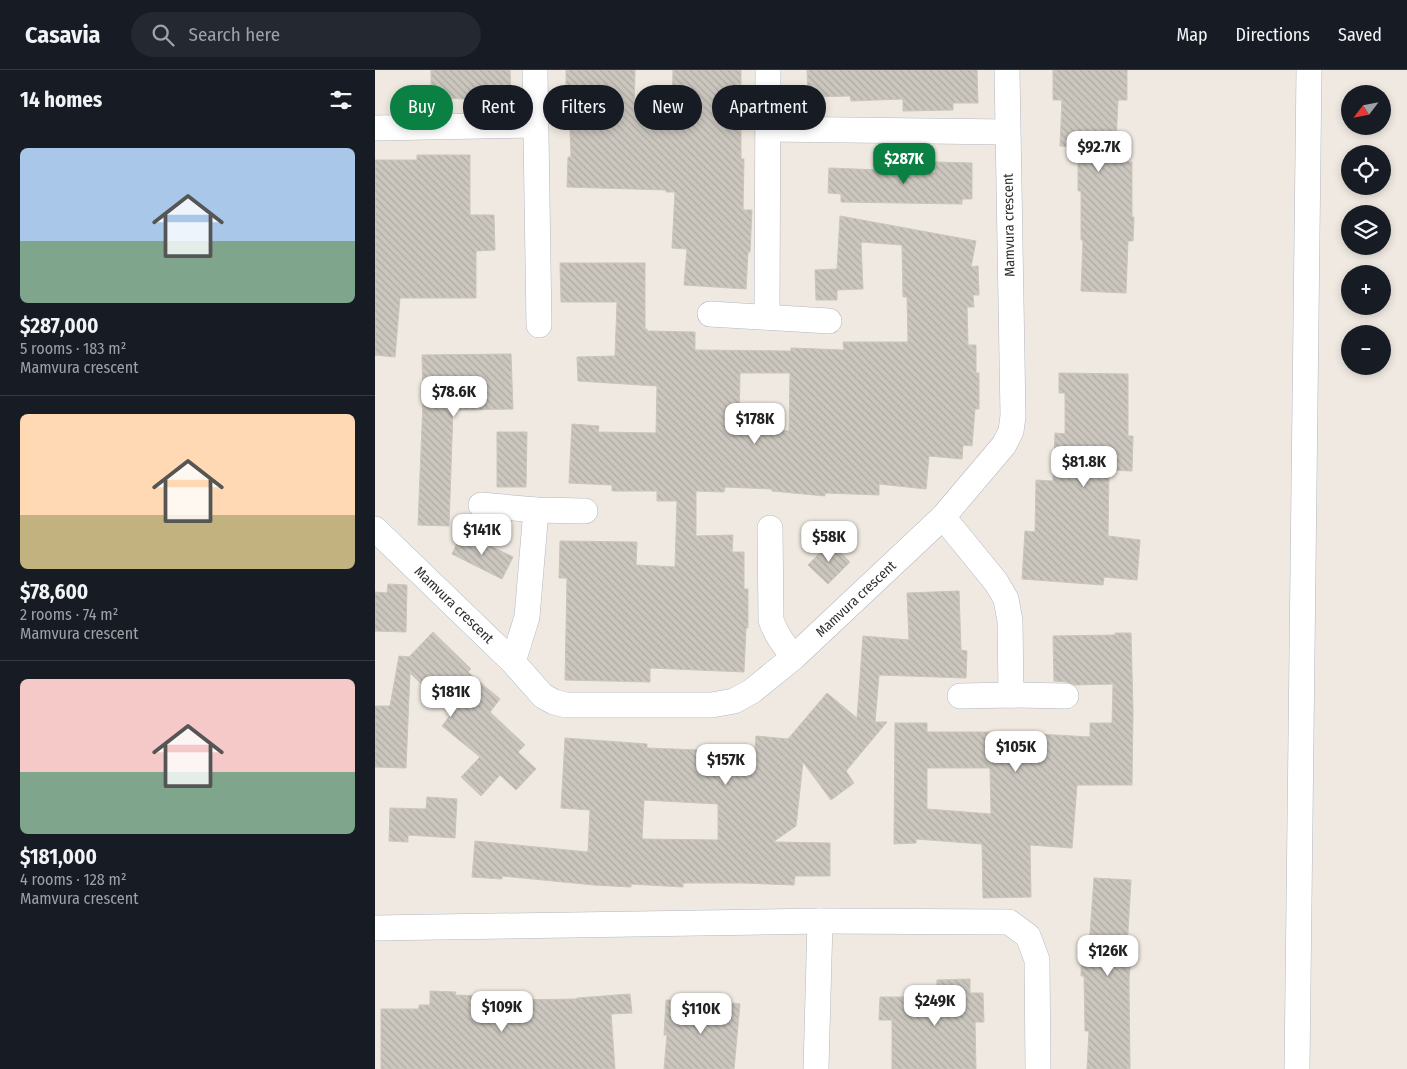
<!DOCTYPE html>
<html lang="en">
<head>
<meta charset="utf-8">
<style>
  :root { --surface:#171b24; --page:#242831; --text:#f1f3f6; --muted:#9ea1a6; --line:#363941; --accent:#0b8043 }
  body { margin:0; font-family:"Fira Sans Condensed",sans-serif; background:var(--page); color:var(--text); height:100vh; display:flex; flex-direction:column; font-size:19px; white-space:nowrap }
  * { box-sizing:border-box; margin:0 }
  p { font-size:16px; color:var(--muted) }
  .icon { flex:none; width:28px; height:28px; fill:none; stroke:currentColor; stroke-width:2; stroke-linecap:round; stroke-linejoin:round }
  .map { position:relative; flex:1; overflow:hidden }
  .sheet { display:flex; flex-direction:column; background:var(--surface); width:375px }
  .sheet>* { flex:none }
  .banner { position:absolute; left:15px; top:15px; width:475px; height:45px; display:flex; gap:10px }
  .needle { width:32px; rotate:238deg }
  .controls { position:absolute; left:966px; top:15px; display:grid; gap:10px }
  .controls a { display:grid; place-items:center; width:50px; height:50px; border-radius:50%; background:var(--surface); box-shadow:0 2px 8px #0003; font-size:25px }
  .price { position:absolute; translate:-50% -42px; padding:0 11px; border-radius:10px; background:#fff; color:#222; font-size:16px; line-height:32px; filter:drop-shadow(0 1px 2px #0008) }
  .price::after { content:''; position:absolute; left:50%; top:30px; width:15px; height:11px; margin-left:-8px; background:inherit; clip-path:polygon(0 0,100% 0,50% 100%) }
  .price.selected { background:var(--accent); color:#fff }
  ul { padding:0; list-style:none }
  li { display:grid; align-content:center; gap:10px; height:265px; padding:0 20px }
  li+li { border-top:1px solid var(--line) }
  li span { display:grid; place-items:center; height:155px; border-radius:8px; color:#555 }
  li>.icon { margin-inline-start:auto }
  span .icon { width:90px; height:90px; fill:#fffc; stroke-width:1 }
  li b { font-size:21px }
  h2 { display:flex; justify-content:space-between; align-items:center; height:60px; padding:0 20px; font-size:21px }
  .pill { padding:0 18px; border-radius:22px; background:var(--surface); box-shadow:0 2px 8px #0003; font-size:18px; line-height:45px }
  .pill.selected { background:var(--accent); color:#fff }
  header { display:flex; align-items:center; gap:30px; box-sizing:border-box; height:70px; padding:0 25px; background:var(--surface); border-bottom:1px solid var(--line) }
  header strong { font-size:24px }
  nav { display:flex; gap:28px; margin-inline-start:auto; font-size:18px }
  .search { width:350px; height:45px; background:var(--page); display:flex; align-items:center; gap:12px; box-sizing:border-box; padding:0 18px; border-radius:28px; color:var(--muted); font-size:19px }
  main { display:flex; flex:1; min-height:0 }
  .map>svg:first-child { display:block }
</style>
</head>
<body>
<header>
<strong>Casavia</strong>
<div class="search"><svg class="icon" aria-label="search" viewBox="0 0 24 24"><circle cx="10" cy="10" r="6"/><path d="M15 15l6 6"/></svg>Search here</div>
<nav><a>Map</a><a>Directions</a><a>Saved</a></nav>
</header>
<main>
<section class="sheet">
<h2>14 homes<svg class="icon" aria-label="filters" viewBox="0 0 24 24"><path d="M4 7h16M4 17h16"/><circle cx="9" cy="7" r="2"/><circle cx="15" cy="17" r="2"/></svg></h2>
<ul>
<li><span style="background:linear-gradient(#a9c7e8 60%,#7fa58c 0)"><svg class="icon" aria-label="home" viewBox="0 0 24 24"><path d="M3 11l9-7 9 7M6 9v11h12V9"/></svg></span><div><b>$287,000</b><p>5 rooms · 183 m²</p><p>Mamvura crescent</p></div></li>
<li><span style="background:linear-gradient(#ffd9b3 65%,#c2b280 0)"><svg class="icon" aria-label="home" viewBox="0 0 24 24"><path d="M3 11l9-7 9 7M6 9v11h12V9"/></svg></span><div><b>$78,600</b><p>2 rooms · 74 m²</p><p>Mamvura crescent</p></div></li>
<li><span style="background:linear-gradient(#f6c9c9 60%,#7fa58c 0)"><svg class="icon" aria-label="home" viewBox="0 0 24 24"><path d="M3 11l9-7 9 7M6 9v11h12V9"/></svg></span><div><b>$181,000</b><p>4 rooms · 128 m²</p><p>Mamvura crescent</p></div></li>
</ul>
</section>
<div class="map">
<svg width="1032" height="999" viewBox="0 0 1032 999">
  <defs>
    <pattern id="building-back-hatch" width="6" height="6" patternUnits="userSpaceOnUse" patternTransform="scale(1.25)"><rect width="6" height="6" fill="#cbc7bf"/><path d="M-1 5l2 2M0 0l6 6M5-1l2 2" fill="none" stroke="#afaba4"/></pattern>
  </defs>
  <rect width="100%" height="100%" fill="#efe9e1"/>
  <g fill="url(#building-back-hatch)" stroke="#cbc5ba" fill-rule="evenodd">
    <path d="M56,0H135L136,22H109L107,30L56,27Z"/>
    <path d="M191,0H260L259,44L297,45L298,0H366V89H369L368,140H377L375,182H373L371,219L309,215L312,179L297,178L300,122H291V120L192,117L193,87H196L194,29H191Z"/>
    <path d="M432,0H602L603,33H578V40L528,41V29L476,31L475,26L433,27Z"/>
    <path d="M678,0H752V30H743L740,92H757V147H759L758,171H753L751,223L706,221L708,170H706V121H703V77L685,76L687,30H678Z"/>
    <path d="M42,85H95V145H119L120,180L101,181V228H25L20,287L0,285V90H42Z"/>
    <path d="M560,92L597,93V129H587V134L466,132V124L453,123L454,98L507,100V102L560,103Z"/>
    <path d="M465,146L601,171L596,197L603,196L604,225H598L599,237H592L593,275H601V303H604V339H600L597,376L588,375L587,389L554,386L551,419L504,414V425L450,423V426L397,421V419L350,417L349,422L321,421V466L358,465L357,482H369V519H373V558H371L369,602L275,598V612L190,610L192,508H184L185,471L262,472L261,495L300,497L302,431H282V421H237V415L194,413L197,354L224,356L223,362L281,363L282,316L203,311L202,287L240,286L242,232H186L185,193H270V259H272V261L320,262V280L416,281V278L469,280L468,272H533L532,227H528L527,175L486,172L488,219L462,220V230H441L440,200L462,199ZM365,303H415L414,361L364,358Z"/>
    <path d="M136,284L138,339L78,340L74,456L43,455L48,331L47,285Z"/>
    <path d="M684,303L753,304V366H758L757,401L734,400L733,466L765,470L762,510L729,507L728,515L647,509L650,461L660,462L661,410L678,411L680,363L690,364V323H684Z"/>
    <path d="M122,362H152L151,417H122Z"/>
    <path d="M87,462L138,487L127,509L77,484Z"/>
    <path d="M455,472L475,492L453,514L433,495Z"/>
    <path d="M13,514L32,515L31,562L0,561V522L12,523Z"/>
    <path d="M584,521L586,580L592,581L591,608L504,605L500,652H512L471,701L479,713L456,730L428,692L421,756L398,772L455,773V806H420L419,815L368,813H308V817L256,814V817L219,815L127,806V809L97,807L100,771L213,782L215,740L186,738L190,668L272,674V678L324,680L323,703L378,704L381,666L413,669L452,623L482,648L488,566L534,570L532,523ZM269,730L343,734V770L267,769Z"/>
    <path d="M58,562L96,599L93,602L125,629L115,642L150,675L143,682L161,699L141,720L125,705L106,726L86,707L105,687L67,656L77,643L35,603L31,698L0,697V636H15L24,586L34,587Z"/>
    <path d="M740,563H756L758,641L757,715H702L697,778L655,775L656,827L608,828L607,774L541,769V773L519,774L520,653H552V662H628L715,667V653H737L738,614L700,615L692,612L679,611L678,566L740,565ZM552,698H615L616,744L552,739Z"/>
    <path d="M52,727L82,729L80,768L33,765V772L14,771L15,738L51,739Z"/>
    <path d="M719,808L756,810L752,879H756L754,911L755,999H712L714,961H710L709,906H706L707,876L714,877Z"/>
    <path d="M595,909V923H608L609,952H600L601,999H517V950H504L505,927H562V910Z"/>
    <path d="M55,921L81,922L80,925L139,927V930L202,929V928L255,924L257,943L236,944L240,999H6V939H44V935H55Z"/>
    <path d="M291,930L338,931L365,934L359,999H289L292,965H289Z"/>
  </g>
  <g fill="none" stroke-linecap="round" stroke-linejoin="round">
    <g stroke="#b4b7c1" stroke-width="26">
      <g id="minor">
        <path d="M160,0L164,255"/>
        <path d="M0,58L160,55"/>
        <path d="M393,59L632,62"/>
        <path d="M335,244L454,251"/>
        <path d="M392,247L393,0"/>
        <path d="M106,435L161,440L210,441"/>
        <path d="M568,447L621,512L631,529L635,551L636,625"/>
        <path d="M395,458L396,550C401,565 409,575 419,587"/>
        <path d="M0,459L138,592L168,626L179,632L191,635H337L359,631L377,621L419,587L568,447L629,375L636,361L638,346L632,0"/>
        <path d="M138,592L152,547L161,440"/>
        <path d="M585,626L636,625L691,626"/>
        <path d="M0,858L445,851L634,852L653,866L662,890L663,999"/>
        <path d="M441,999L445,851"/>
        <path d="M922,999L934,0"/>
      </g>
    </g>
    <use href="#minor" stroke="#fff" stroke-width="25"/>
  </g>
  <g text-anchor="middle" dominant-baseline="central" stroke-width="5" stroke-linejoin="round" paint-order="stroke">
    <g font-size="14" fill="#2e2e2e" stroke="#fff">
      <text transform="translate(634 155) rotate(-91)">Mamvura crescent</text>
      <text transform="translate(481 529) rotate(-43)">Mamvura crescent</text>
      <text transform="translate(79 535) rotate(44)">Mamvura crescent</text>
    </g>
  </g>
</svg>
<div class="controls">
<a><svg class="needle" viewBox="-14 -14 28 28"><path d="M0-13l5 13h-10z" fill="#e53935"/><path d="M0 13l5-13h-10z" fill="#9ea1a6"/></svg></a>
<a><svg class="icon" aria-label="locate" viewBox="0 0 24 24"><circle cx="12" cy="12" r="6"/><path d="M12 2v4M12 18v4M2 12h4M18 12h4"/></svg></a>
<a><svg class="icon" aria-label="layers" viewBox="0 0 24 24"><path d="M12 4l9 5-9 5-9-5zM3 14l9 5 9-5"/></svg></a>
<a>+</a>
<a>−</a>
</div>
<b class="price" style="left:724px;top:103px">$92.7K</b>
<b class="price selected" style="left:529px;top:115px">$287K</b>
<b class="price" style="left:79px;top:348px">$78.6K</b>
<b class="price" style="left:380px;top:375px">$178K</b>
<b class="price" style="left:709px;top:418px">$81.8K</b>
<b class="price" style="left:107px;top:486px">$141K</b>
<b class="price" style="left:454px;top:493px">$58K</b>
<b class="price" style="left:76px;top:648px">$181K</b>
<b class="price" style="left:641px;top:703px">$105K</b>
<b class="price" style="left:351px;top:716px">$157K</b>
<b class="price" style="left:733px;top:907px">$126K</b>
<b class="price" style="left:560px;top:957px">$249K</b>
<b class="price" style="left:127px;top:963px">$109K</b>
<b class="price" style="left:326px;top:965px">$110K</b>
<div class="banner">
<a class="pill selected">Buy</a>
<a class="pill">Rent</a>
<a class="pill">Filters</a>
<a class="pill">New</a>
<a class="pill">Apartment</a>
</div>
</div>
</main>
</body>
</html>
